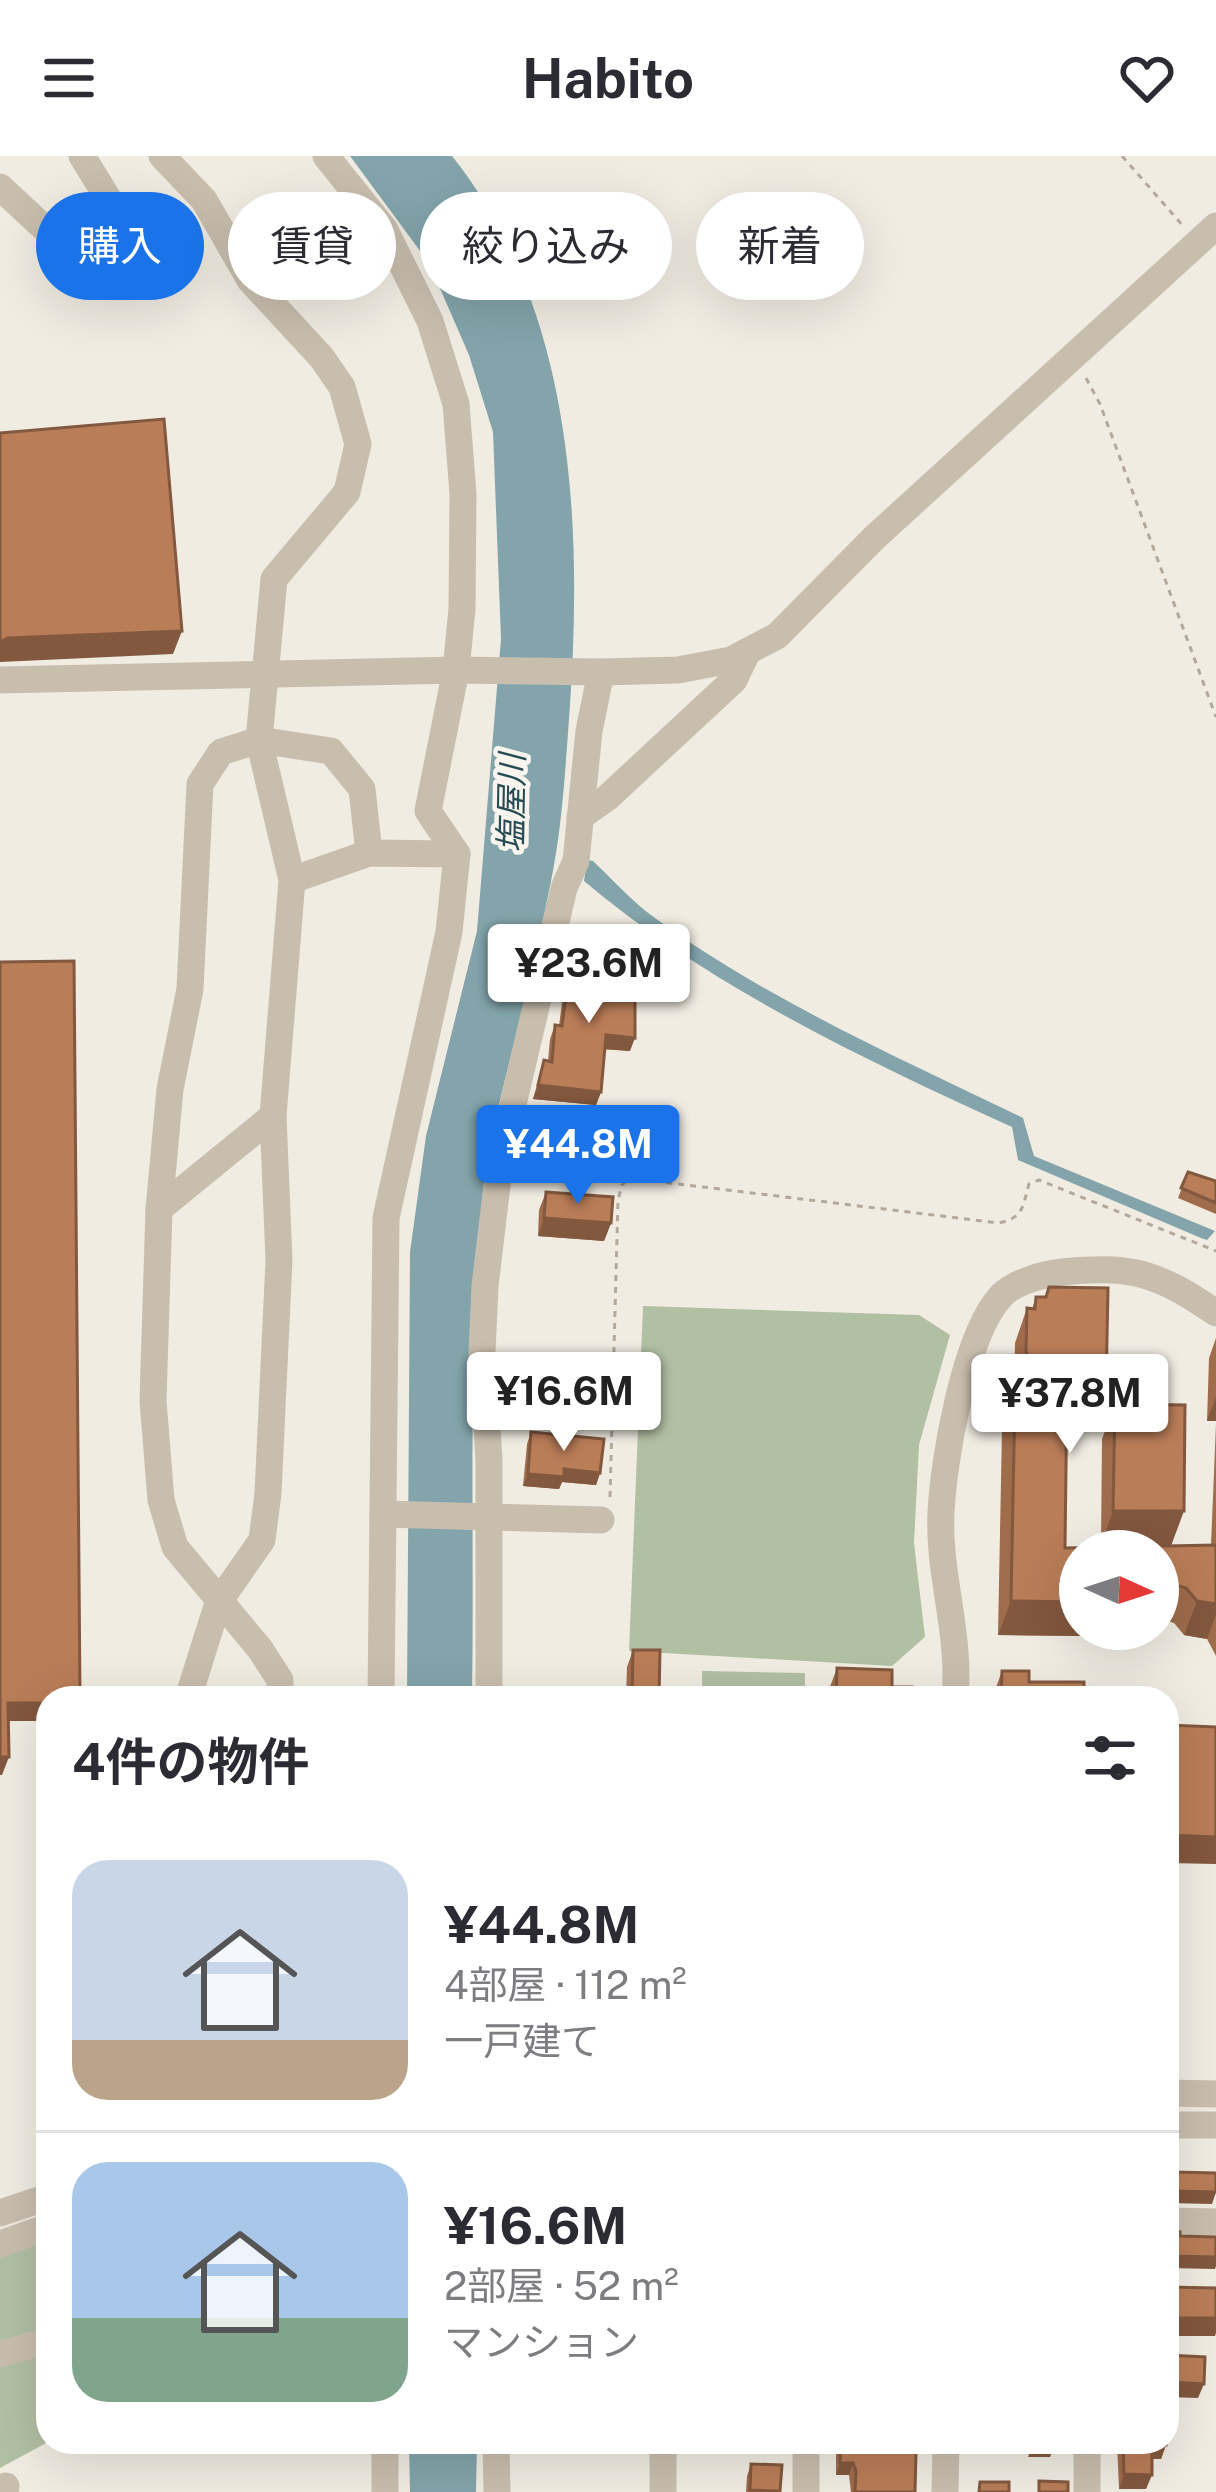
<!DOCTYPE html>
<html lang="ja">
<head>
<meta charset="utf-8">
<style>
  :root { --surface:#fff; --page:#f7f7f7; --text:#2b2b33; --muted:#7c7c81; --line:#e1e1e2; --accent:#1a73e8 }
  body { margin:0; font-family:"Public Sans","Noto Sans JP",sans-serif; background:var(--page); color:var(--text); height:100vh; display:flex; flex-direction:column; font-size:45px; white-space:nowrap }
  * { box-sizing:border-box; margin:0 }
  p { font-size:39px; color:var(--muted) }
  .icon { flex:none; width:66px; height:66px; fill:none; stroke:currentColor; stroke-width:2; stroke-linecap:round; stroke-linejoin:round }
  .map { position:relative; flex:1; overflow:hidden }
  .panel { position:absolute; left:36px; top:1530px; width:1143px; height:768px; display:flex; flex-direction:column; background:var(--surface); border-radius:36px; box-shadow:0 12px 48px #0002 }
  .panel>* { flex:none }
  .banner { position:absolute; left:36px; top:36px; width:1146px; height:108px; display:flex; gap:24px }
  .needle { width:78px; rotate:93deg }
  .tools { position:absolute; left:1059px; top:1374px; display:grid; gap:24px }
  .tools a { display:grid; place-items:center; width:120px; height:120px; border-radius:50%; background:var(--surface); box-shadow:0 12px 48px #0002; font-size:60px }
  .price { position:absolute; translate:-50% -102px; padding:0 27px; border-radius:12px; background:#fff; color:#222; font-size:39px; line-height:78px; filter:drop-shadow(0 3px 6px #0008) }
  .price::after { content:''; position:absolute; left:50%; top:72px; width:36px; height:27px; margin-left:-18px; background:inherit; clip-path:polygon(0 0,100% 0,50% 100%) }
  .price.active { background:var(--accent); color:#fff }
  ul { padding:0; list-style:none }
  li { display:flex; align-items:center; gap:36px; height:300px; padding:0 36px }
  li+li { border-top:3px solid var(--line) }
  li span { display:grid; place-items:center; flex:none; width:336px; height:240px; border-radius:36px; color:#555 }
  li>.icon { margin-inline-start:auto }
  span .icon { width:144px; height:144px; fill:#fffc; stroke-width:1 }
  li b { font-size:51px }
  h2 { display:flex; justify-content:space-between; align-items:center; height:144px; padding:0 36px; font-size:51px }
  .tag { padding:0 42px; border-radius:54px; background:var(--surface); box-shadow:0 12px 48px #0002; font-size:42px; line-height:108px }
  .tag.active { background:var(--accent); color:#fff }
  header { display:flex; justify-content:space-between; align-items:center; height:156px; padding:0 36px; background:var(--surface); font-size:54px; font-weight:700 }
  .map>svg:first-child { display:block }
</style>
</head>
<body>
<header><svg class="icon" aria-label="menu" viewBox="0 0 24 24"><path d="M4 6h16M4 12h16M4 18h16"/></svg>Habito<svg class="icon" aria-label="heart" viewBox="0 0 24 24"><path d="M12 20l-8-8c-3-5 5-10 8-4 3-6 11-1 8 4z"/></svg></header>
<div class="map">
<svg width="1216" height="2336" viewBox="0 0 1216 2336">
  <rect width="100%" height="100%" fill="#f1ece2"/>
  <g fill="#b1bfa3">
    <path d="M643,1150L919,1159L950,1179L919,1289L914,1387L925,1481L892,1510L629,1495Z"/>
    <path d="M702,1515L805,1517V1542H702Z"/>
    <path d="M48,2074V2286L0,2312V2094Z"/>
  </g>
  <g fill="#83a4ab">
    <path d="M350,0H452C576,156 583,373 569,563C565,617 562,672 551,725C538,793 520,861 504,928C498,954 489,981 486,1008C466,1185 475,1364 472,1542H407L410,1096L426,980L477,775L501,483L493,276L469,199L429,107Z"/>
    <path d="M587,704L593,705C611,722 628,741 647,756C759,840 897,901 1023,962L1034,1000L1215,1075L1207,1084L1201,1082L1018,1004L1012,971C863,903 710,831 584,725Z"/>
    <path d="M409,2286H477L476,2336H410Z"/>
  </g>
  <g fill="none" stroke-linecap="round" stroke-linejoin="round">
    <g stroke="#b4a899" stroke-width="3" stroke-dasharray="6 6" stroke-linecap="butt">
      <path d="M1122,0L1184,71"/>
      <path d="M1086,222L1100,248L1216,561"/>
      <path d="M610,1341L618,1044L622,1029L629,1022L999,1067C1024,1062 1023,1049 1029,1028L1039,1024L1216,1095"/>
    </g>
    <g stroke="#c8beae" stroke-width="27">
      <path d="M162,0L204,44L250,124L322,202L342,231L358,288L347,336L274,423L259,584L292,724L273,960L279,1104L268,1337L262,1384L218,1447L188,1542"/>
      <path d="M326,0L385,74L430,165L456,248L463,338L462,453L456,514L428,655L457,698L449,776L386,1062L381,1542"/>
      <path d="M0,31L99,123L126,126L137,114L134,85L82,0"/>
      <path d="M0,524L456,514L601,516L678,514L731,504L777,480L874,382L1216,70"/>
      <path d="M580,661L607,642L734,524L748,495"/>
      <path d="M292,724L369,697L457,698"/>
      <path d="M159,1053L273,960"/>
      <path d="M383,1358L601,1364"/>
      <path d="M280,1542V1524L260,1493L175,1391L161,1344L153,1245L159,1053L170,933L190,833L200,628L221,596L259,584L331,595L362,633L369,697"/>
      <path d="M489,1542V1304L482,1196L485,1130L500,1004L564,732L576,705L589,575L601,516"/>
      <path d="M955,1542C961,1478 938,1418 941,1358C943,1305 965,1177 1002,1139C1015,1126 1044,1118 1062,1116C1132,1109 1158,1117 1216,1157"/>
      <path d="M1167,1937L1216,1938"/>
      <path d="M1167,1969H1216"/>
      <path d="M0,2057L48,2041"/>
      <path d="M1167,2065L1216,2066"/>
      <path d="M0,2088L48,2071"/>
      <path d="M0,2198L48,2185"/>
      <path d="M385,2286V2336"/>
      <path d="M496,2286L497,2336"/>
      <path d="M5,2336L6,2330"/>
      <path d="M663,2336V2286"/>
      <path d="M806,2336V2286"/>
      <path d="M945,2336L946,2286"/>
      <path d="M1087,2336V2286"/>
    </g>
  </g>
  <g fill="#9f6c4c">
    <path d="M571,801L608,825L630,895L605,893L601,936L596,949L533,943L544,904L548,905L550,883L555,869L559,870L566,815Z"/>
    <path d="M1188,1016L1216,1025V1058L1178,1042Z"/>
    <path d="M546,1036L611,1067L604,1085L538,1080L539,1054Z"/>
    <path d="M1036,1141L1093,1267L1067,1266L1065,1392L1211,1389L1216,1268V1500L1207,1483L1184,1479L1174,1467L1158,1462V1395L1080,1473H1090L1083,1480L998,1479L1002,1274L1015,1240H1017L1014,1228L1015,1187L1027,1152L1032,1153Z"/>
    <path d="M1216,1182V1265H1207L1209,1202Z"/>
    <path d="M1115,1248L1171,1390L1101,1389L1102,1283Z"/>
    <path d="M531,1276L600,1317L596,1329L562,1326L559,1333L523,1330L527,1288Z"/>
    <path d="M633,1494L659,1542H626L627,1511Z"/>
    <path d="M837,1512L892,1531L912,1542H828V1536Z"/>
    <path d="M1002,1515L1029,1526L1084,1542H992Z"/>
    <path d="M830,2286H862L878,2294L915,2336H851L849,2319H836V2289H830Z"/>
    <path d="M1117,2286H1167L1161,2303H1152L1146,2333H1119Z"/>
    <path d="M751,2308L780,2336H746L747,2320Z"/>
  </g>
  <g fill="#82583e">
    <path d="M182,475L173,498L0,506V486L8,482Z"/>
    <path d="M606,879L635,882L630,895L601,893Z"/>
    <path d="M538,929L601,936L596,949L533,943Z"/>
    <path d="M544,1062L611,1067L604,1085L538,1080Z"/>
    <path d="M1067,1232L1106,1233L1093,1267L1055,1266Z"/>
    <path d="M1216,1241V1265H1207Z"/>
    <path d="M564,1313L600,1317L596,1329L562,1326L559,1333L523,1330L528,1318Z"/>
    <path d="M1113,1355H1184L1171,1390L1101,1389Z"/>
    <path d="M1011,1445L1080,1446V1473H1090L1083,1480L998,1479Z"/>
    <path d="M1197,1445L1216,1448V1458L1207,1483L1184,1479Z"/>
    <path d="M8,1547H48V1565H2Z"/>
    <path d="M0,1601H9L2,1619H0Z"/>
    <path d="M1167,1679L1216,1681V1708L1167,1707Z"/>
    <path d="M1172,2035L1216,2036L1212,2048L1167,2047V2038Z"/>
    <path d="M1167,2100L1216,2101V2110L1215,2113L1167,2112Z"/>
    <path d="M1167,2162H1216V2177L1215,2180H1167Z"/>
    <path d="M1172,2226L1204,2228L1198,2242L1167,2241Z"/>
    <path d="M1167,2286L1161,2303L1147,2302L1152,2288Z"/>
    <path d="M1033,2289H1055L1050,2301H1028Z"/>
    <path d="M840,2307H853L849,2319H836Z"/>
    <path d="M1124,2318L1152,2319L1146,2333H1119Z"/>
  </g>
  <g fill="#b97d58" stroke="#82583e" stroke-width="3">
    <path d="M164,263L182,475L8,482L0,486V277Z"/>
    <path d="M571,801L610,805L608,825L635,827V882L606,879L601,936L538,929L544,904L552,906L555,869L562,870Z"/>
    <path d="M74,805L80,1542H48V1547H8L9,1601H0V806Z"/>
    <path d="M1188,1016L1216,1025V1047L1181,1032Z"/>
    <path d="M546,1036L613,1041L611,1067L544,1062Z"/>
    <path d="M1049,1131L1108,1132L1106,1233L1067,1232L1065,1392L1216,1389V1448L1197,1445L1186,1432L1158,1424V1395H1080V1446L1011,1445L1015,1240H1046L1030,1212L1026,1194L1027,1152L1035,1153L1036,1141H1046Z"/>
    <path d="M1115,1248L1185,1249L1184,1355H1113Z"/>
    <path d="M531,1276L604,1283L600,1317L564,1313V1321L528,1318Z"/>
    <path d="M633,1494H660L659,1542H632Z"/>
    <path d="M837,1512L892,1514V1531H912V1542H836Z"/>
    <path d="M1002,1515H1029V1526H1084V1542H1001Z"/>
    <path d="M1167,1569L1216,1571V1681L1167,1679Z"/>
    <path d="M1167,1987H1175L1174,2016L1216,2017V2036L1172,2035L1167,2038Z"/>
    <path d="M1167,2075L1180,2076V2080L1216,2081V2101L1167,2100Z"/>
    <path d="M1167,2131L1216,2132V2162H1167Z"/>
    <path d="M1167,2199L1205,2201L1204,2228L1172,2226L1171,2274H1167V2278Z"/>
    <path d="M841,2286L878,2288V2294L916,2296L915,2336H855L856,2315L853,2307H840Z"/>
    <rect x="1033" y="2286" width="22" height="3"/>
    <path d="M1123,2286H1166V2289L1152,2288V2319L1124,2318Z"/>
    <path d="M751,2308L782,2309L780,2335L750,2334Z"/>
    <path d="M1039,2325L1068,2326V2336H1039Z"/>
    <path d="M980,2326H1009V2336H979Z"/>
  </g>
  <g text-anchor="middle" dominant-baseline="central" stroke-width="9" stroke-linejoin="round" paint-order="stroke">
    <g font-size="33" font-style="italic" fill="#264b55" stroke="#f9f5ee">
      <text transform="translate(511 647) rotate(-89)">塩屋川</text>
    </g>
  </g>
</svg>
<div class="tools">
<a><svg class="needle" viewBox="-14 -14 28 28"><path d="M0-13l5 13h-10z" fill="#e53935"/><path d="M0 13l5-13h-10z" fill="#7c7c81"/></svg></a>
</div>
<b class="price" style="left:589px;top:870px">¥23.6M</b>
<b class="price active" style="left:578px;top:1051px">¥44.8M</b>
<b class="price" style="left:564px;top:1298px">¥16.6M</b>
<b class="price" style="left:1070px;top:1300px">¥37.8M</b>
<div class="banner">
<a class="tag active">購入</a>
<a class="tag">賃貸</a>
<a class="tag">絞り込み</a>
<a class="tag">新着</a>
</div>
<section class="panel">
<h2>4件の物件<svg class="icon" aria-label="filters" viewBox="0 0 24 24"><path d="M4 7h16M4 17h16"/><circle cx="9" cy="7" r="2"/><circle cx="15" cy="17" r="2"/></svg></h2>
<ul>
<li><span style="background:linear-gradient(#c9d6e8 75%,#b9a48a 0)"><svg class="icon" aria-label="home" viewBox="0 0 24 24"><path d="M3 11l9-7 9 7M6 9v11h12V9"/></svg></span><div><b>¥44.8M</b><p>4部屋 · 112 m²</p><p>一戸建て</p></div></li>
<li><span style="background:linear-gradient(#a9c7e8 65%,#7fa58c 0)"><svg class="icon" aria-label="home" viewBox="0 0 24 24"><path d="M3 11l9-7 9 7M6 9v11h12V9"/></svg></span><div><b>¥16.6M</b><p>2部屋 · 52 m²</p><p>マンション</p></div></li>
</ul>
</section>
</div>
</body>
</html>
